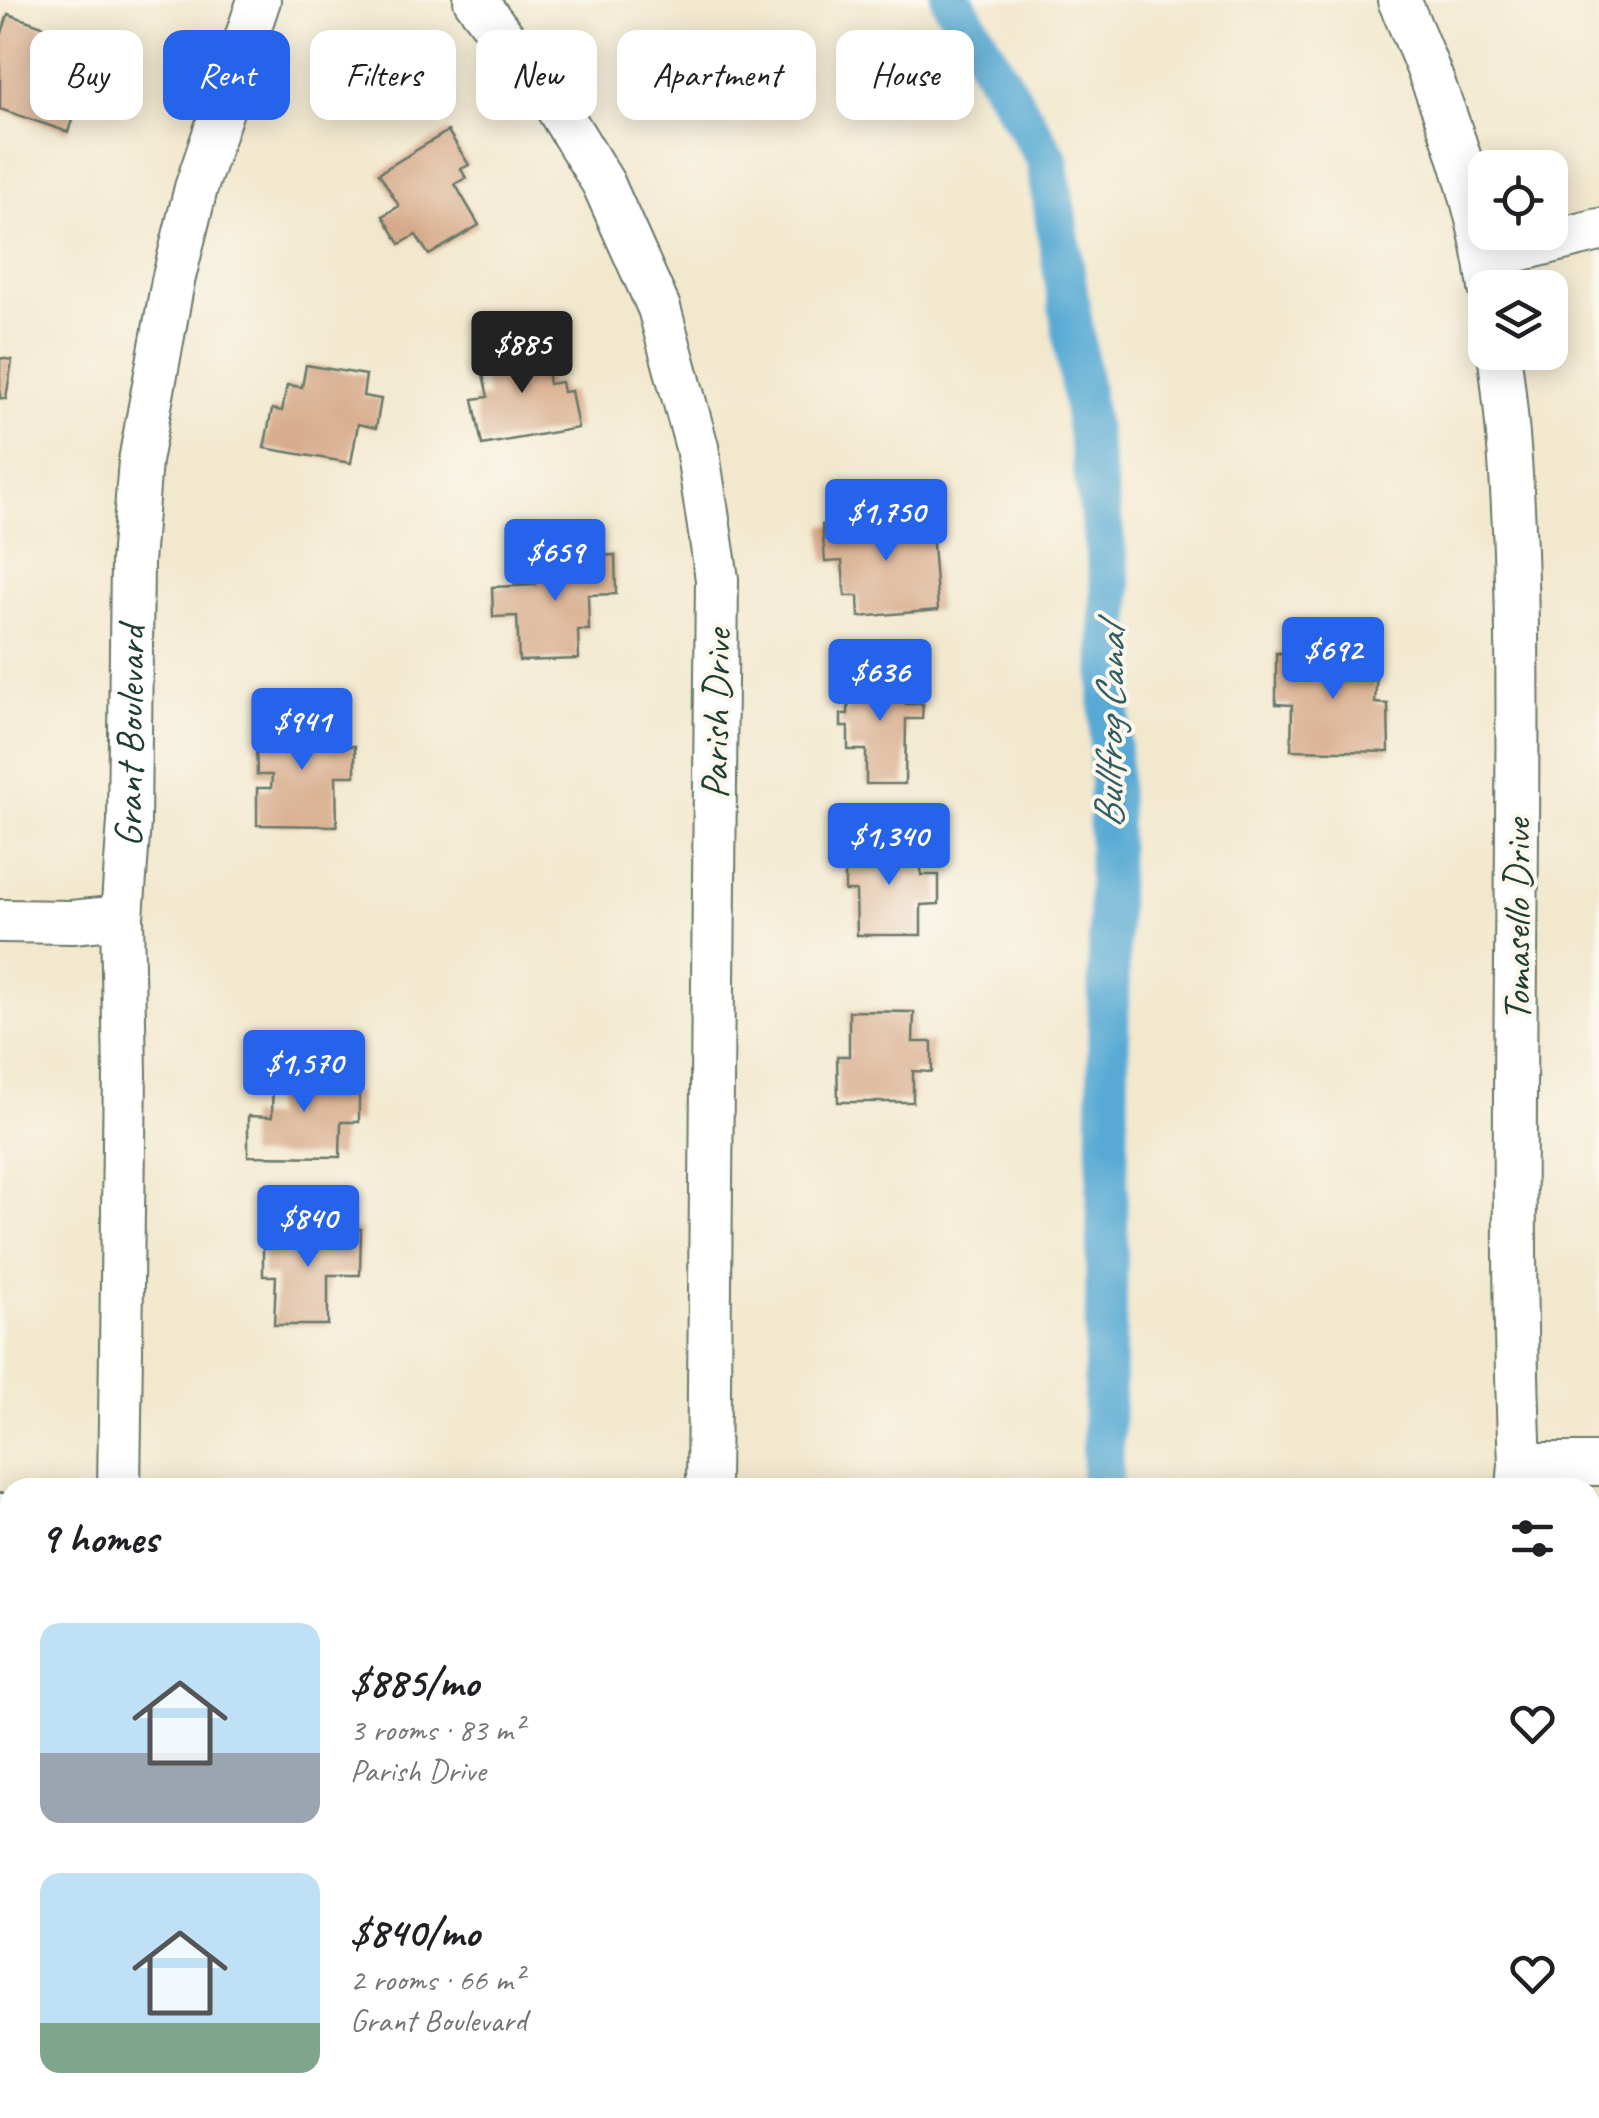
<!DOCTYPE html>
<html lang="en">
<head>
<meta charset="utf-8">
<style>
  :root { --surface:#fff; --page:#f2f2f2; --text:#202124; --muted:#757577; --accent:#2563eb }
  body { margin:0; font-family:Caveat,sans-serif; background:var(--page); color:var(--text); height:100vh; display:flex; flex-direction:column; font-size:38px; white-space:nowrap }
  * { box-sizing:border-box; margin:0 }
  p { font-size:32px; color:var(--muted) }
  .icon { flex:none; width:55px; height:55px; fill:none; stroke:currentColor; stroke-width:2; stroke-linecap:round; stroke-linejoin:round }
  .map { position:relative; flex:1; overflow:hidden }
  .details { position:absolute; left:0px; top:1478px; width:1600px; height:642px; display:flex; flex-direction:column; background:var(--surface); border-radius:30px 30px 0 0; box-shadow:0 5px 25px #0003 }
  .details>* { flex:none }
  .hud { position:absolute; left:30px; top:30px; width:1000px; height:90px; display:flex; gap:20px }
  .fabs { position:absolute; left:1468px; top:150px; display:grid; gap:20px }
  .fabs a { display:grid; place-items:center; width:100px; height:100px; border-radius:20px; background:var(--surface); box-shadow:0 5px 25px #0003; font-size:50px }
  .price { position:absolute; translate:-50% -85px; padding:0 22px; border-radius:10px; background:var(--accent); color:#fff; font-size:32px; line-height:65px; filter:drop-shadow(0 2px 5px #0008) }
  .price::after { content:''; position:absolute; left:50%; top:60px; width:30px; height:22px; margin-left:-15px; background:inherit; clip-path:polygon(0 0,100% 0,50% 100%) }
  .price.on { background:#222; color:#fff }
  ul { padding:0; list-style:none }
  li { display:flex; align-items:center; gap:30px; height:250px; padding:0 40px }
  li span { display:grid; place-items:center; flex:none; width:280px; height:200px; border-radius:20px; color:#555 }
  li>.icon { margin-inline-start:auto }
  span .icon { width:120px; height:120px; fill:#fffc; stroke-width:1 }
  li b { font-size:42px }
  h2 { display:flex; justify-content:space-between; align-items:center; height:120px; padding:0 40px; font-size:42px }
  .pill { padding:0 35px; border-radius:20px; background:var(--surface); box-shadow:0 5px 25px #0003; font-size:35px; line-height:90px }
  .pill.on { background:var(--accent); color:#fff }
  .map>svg:first-child { display:block }
</style>
</head>
<body>
<div class="map">
<svg width="1599" height="2118" viewBox="0 0 1599 2118">
  <rect width="100%" height="100%" fill="#fbf7ec"/>
  <filter id="ink" filterUnits="userSpaceOnUse"><feTurbulence type="fractalNoise" baseFrequency=".01" numOctaves="2"/><feDisplacementMap in="SourceGraphic" scale="20" xChannelSelector="R" yChannelSelector="G"/><feConvolveMatrix kernelMatrix="1 2 1 2 8 2 1 2 1" color-interpolation-filters="sRGB"/></filter>
  <filter id="wash" filterUnits="userSpaceOnUse"><feTurbulence type="fractalNoise" baseFrequency=".0048" numOctaves="4" result="noise"/><feDisplacementMap in="SourceGraphic" scale="40" xChannelSelector="R" yChannelSelector="G"/><feGaussianBlur stdDeviation="2.25" result="paint"/><feColorMatrix in="noise" values="0 0 0 0 0 0 0 0 0 0 0 0 0 0 0 0 0 1.4 0 .05"/><feComposite in="paint" operator="in"/></filter>
  <g filter="url(#wash)">
    <rect width="100%" height="100%" fill="#f2e8ce"/>
    <g fill="none" stroke-linecap="round" stroke-linejoin="round">
      <g stroke="#59aad4" stroke-width="42">
        <path d="M952,0L1047,159L1111,586L1107,1251L1102,1488"/>
        <path d="M1089,2118V2110"/>
      </g>
    </g>
    <g id="blocks">
      <g fill="#d6a988">
        <path d="M8,14L97,45L85,82L75,79L71,90L81,94L68,132L0,109V39Z"/>
        <path d="M448,131L469,165L461,169L466,178L455,184L479,225L429,255L416,235L400,244L383,216L399,206L379,173Z"/>
        <path d="M542,336L549,384L561,382L563,392L571,391L578,428L482,445L473,399L488,397L483,374L494,373L490,345Z"/>
        <path d="M0,358L12,360L6,399L0,398Z"/>
        <path d="M306,365L366,375L363,396L381,399L376,428L358,424L351,463L264,448L272,409L282,411L287,385L302,387Z"/>
        <path d="M931,517L938,610L859,617L858,596H845L842,561L825,562L822,525Z"/>
        <path d="M615,555L616,594L588,595L589,630H578L579,659L519,661L517,616L493,617L492,587L535,585L534,558Z"/>
        <path d="M1276,653L1378,654L1375,703L1388,704L1389,752L1291,750L1292,705L1276,704Z"/>
        <path d="M849,673L906,674V704H923L922,719H906L905,784H866V750H848V727H841V714H848Z"/>
        <path d="M271,718H336V746H355V776H336L337,826L257,825V788H271L272,775H257L256,742H272Z"/>
        <path d="M845,844H921V875H939V904L921,905V935H857L856,891H845Z"/>
        <path d="M849,1011L914,1012L913,1042H932V1072L913,1071V1102H838L837,1056H849Z"/>
        <path d="M273,1067L342,1068L341,1092L359,1093V1122H341L340,1157L248,1156V1116L272,1117Z"/>
        <path d="M263,1228L361,1229L360,1275H328V1325H274L276,1276H263Z"/>
        <path d="M835,2110H895L891,2118H852Z"/>
      </g>
    </g>
  </g>
  <g filter="url(#ink)">
    <use href="#blocks" fill-opacity="0" stroke="#69796a" stroke-width="2.5"/>
    <g fill="none" stroke-linecap="round" stroke-linejoin="round">
      <g stroke="#69796a" stroke-width="46">
        <g id="street">
          <path d="M475,0L556,106L603,183L659,308L697,447L717,579L708,1488"/>
          <path d="M1399,0C1437,86 1478,194 1490,288"/>
          <path d="M1486,258L1599,230"/>
          <path d="M1499,352C1520,510 1518,670 1517,828C1516,1040 1511,1252 1520,1464L1518,1488"/>
          <path d="M0,921L72,922L122,917"/>
          <path d="M1520,1464H1599"/>
          <path id="s1" d="M119,1488L125,1074L122,917L129,822L132,562L140,461L173,281L196,188L259,0"/>
          <path d="M0,1515H10"/>
          <path d="M1590,2039H1599"/>
          <path d="M0,2104H10"/>
          <path d="M370,2110H480"/>
          <path d="M114,2118V2110"/>
          <path d="M1507,2118L1508,2110"/>
        </g>
      </g>
      <use href="#street" stroke="#fff" stroke-width="42"/>
    </g>
  </g>
  <g text-anchor="middle" dominant-baseline="central" stroke-width="8" stroke-linejoin="round" paint-order="stroke">
    <g font-size="40" fill="#1f3d34" stroke="#fbf7ec">
      <text transform="translate(716 714) rotate(-89)">Parish Drive</text>
      <text stroke="none"><textPath href="#s1" startOffset="752">Grant Boulevard</textPath></text>
      <text transform="translate(1517 920) rotate(-90)">Tomasello Drive</text>
    </g>
    <g font-size="42" font-style="italic" fill="#305e64" stroke="#fbf7ec">
      <text transform="translate(1110 728) rotate(-89)">Bullfrog Canal</text>
    </g>
  </g>
</svg>
<div class="fabs">
<a><svg class="icon" aria-label="locate" viewBox="0 0 24 24"><circle cx="12" cy="12" r="6"/><path d="M12 2v4M12 18v4M2 12h4M18 12h4"/></svg></a>
<a><svg class="icon" aria-label="layers" viewBox="0 0 24 24"><path d="M12 4l9 5-9 5-9-5zM3 14l9 5 9-5"/></svg></a>
</div>
<b class="price on" style="left:522px;top:396px">$885</b>
<b class="price" style="left:886px;top:564px">$1,750</b>
<b class="price" style="left:555px;top:604px">$659</b>
<b class="price" style="left:1333px;top:702px">$692</b>
<b class="price" style="left:880px;top:724px">$636</b>
<b class="price" style="left:302px;top:773px">$941</b>
<b class="price" style="left:889px;top:888px">$1,340</b>
<b class="price" style="left:304px;top:1115px">$1,570</b>
<b class="price" style="left:308px;top:1270px">$840</b>
<div class="hud">
<a class="pill">Buy</a>
<a class="pill on">Rent</a>
<a class="pill">Filters</a>
<a class="pill">New</a>
<a class="pill">Apartment</a>
<a class="pill">House</a>
</div>
<section class="details">
<h2>9 homes<svg class="icon" aria-label="filters" viewBox="0 0 24 24"><path d="M4 7h16M4 17h16"/><circle cx="9" cy="7" r="2"/><circle cx="15" cy="17" r="2"/></svg></h2>
<ul>
<li><span style="background:linear-gradient(#bfe0f5 65%,#9aa5b1 0)"><svg class="icon" aria-label="home" viewBox="0 0 24 24"><path d="M3 11l9-7 9 7M6 9v11h12V9"/></svg></span><div><b>$885/mo</b><p>3 rooms · 83 m²</p><p>Parish Drive</p></div><svg class="icon" aria-label="heart" viewBox="0 0 24 24"><path d="M12 20l-8-8c-3-5 5-10 8-4 3-6 11-1 8 4z"/></svg></li>
<li><span style="background:linear-gradient(#bfe0f5 75%,#7fa58c 0)"><svg class="icon" aria-label="home" viewBox="0 0 24 24"><path d="M3 11l9-7 9 7M6 9v11h12V9"/></svg></span><div><b>$840/mo</b><p>2 rooms · 66 m²</p><p>Grant Boulevard</p></div><svg class="icon" aria-label="heart" viewBox="0 0 24 24"><path d="M12 20l-8-8c-3-5 5-10 8-4 3-6 11-1 8 4z"/></svg></li>
</ul>
</section>
</div>
</body>
</html>
